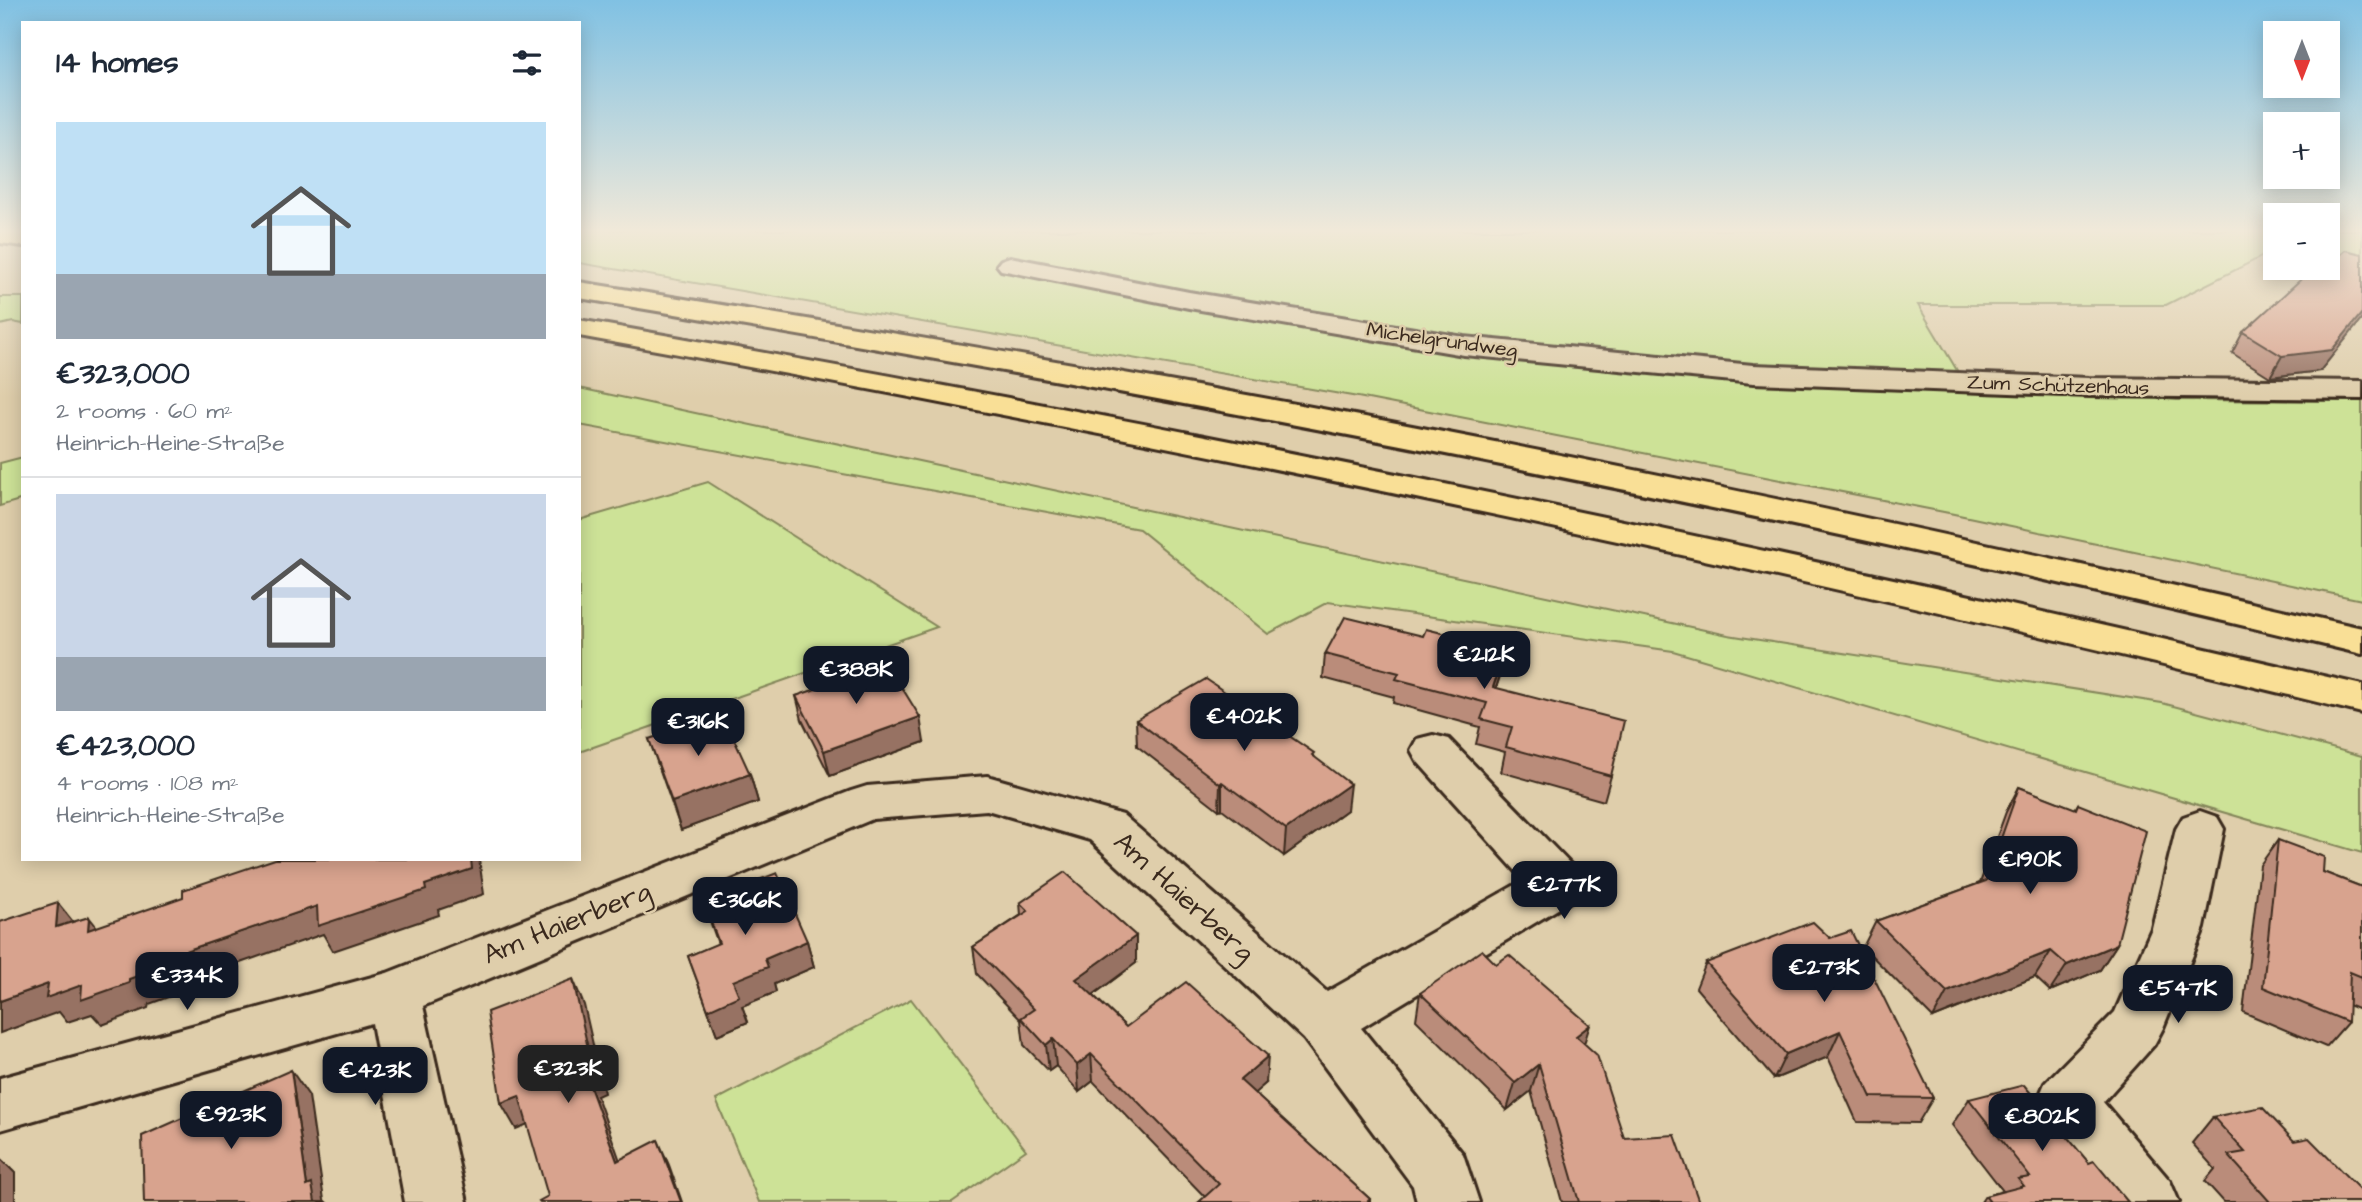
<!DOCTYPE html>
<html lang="en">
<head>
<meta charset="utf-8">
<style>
  :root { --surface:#fff; --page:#f6f6f7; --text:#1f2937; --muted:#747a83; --line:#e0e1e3; --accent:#111827 }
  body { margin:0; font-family:"Architects Daughter",sans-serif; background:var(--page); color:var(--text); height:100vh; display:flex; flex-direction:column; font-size:26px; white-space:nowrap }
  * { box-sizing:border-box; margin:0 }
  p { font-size:23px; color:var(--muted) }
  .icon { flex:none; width:38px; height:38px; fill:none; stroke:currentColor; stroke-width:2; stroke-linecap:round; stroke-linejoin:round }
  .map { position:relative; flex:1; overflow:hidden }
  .sheet { position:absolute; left:21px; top:21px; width:560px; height:840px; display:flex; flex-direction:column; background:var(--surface); border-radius:0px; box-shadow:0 4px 18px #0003 }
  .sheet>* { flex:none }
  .needle { width:46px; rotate:180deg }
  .fabs { position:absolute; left:2263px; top:21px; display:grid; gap:14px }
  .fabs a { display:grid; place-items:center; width:77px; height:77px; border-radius:0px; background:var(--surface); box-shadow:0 4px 18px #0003; font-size:35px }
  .price { position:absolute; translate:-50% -60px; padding:0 16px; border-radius:14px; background:var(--accent); color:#fff; font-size:23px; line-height:46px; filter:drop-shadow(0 2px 4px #0008) }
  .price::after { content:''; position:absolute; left:50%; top:42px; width:21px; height:16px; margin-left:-10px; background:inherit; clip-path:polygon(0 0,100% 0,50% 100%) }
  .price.on { background:#222; color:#fff }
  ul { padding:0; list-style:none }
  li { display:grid; align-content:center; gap:14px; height:371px; padding:0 35px }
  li+li { border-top:2px solid var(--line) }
  li span { display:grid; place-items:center; height:217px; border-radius:0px; color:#555 }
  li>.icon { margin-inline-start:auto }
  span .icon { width:126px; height:126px; fill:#fffc; stroke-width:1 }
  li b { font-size:30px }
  h2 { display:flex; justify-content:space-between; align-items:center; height:84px; padding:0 35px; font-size:30px }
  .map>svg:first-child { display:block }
</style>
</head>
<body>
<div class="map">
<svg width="2362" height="1202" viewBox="0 0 2362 1202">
  <rect width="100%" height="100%" fill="#dfceab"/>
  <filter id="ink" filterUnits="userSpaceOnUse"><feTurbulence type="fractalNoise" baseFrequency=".0143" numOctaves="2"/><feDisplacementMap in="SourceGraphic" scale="14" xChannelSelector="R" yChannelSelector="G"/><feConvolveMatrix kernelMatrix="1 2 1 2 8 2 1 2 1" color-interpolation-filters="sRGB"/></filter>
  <g filter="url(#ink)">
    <g fill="#cde297" stroke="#84865a" stroke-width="2">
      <path d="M579,230H2275V250L2166,305H1918L1964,382L2177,400L2362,401V600L1954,514L1358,397L579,263Z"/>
      <path d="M2328,230H2362V258L2328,252Z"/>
      <path d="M0,297H23V324L13,322L0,325Z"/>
      <path d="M579,388L1728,635L2162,703L2362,756V853L1673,651L1328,602L1268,634L1139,529L579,425Z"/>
      <path d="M23,457V499L0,506V463Z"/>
      <path d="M708,482L937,627L579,752V520Z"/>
      <path d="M911,999L1026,1150L952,1202H759L716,1100Z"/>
    </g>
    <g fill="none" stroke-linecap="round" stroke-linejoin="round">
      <g stroke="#3b2a1e" stroke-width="6">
        <g id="minor">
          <path d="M1010,257L1189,292L1464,337L1753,365L2089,378L2362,381V399L2089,396L1753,383L1464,355L1189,308L1001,270L997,265L1001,260Z"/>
          <path d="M1433,735L1449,739L1576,870L1583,884L1576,898L1361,1028L1463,1154L1479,1202H1417L1413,1186L1304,1039L1090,840L987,810L873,819L423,1006L467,1202H405L372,1023L0,1130V1078L387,973L851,791L867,786L987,776L1123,815L1327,992L1524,880L1417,761L1411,750L1417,739Z"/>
          <path d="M2200,811L2217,817L2224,829L2204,928L2163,1028L2154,1045L2103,1102L2170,1181L2179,1202H2109L2045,1121L2037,1102L2045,1083L2115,1012L2152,928L2176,829L2183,817Z"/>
        </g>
      </g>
      <g stroke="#3b2a1e" stroke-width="6">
        <g id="motorway">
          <path d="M0,230L23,232V246L0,243Z"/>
          <path d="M579,282C880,330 1180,380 1479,439C1774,496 2068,561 2362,628V654C1772,511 1178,397 579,298Z"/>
          <path d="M579,320C1177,424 1771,547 2362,685V713C1772,568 1178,443 579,336Z"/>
        </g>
      </g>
      <use href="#minor" fill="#dfceab" fill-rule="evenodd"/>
      <use href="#motorway" fill="#f9df96" fill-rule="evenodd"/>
    </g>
    <g fill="#ba8c7a" stroke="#3b2a1e" stroke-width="2">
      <path d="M2243,332L2320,371L2270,377L2232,353Z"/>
      <path d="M1423,636L1506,649L1501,673L1496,688L1611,776L1604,801L1501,772L1505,752L1476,744L1480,727L1393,703L1394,697L1323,678L1325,654Z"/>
      <path d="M867,673L924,742L830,776L802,720L796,696L818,689L816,682Z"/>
      <path d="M1136,720L1314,756L1347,810L1284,856L1222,809L1219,810L1137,746Z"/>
      <path d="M649,739L750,774L758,802L681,830Z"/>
      <path d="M2019,787L2075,809L2078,804L2117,944L2100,970L2050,991L2035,977L1933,1018L1863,947L1876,921L1980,883L2006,812Z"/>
      <path d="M2278,840L2323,872L2362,887V1011L2348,1005V1022L2326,1047L2243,1012L2260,865Z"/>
      <path d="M703,901L807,941L814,967L774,984L776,992L742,1006L748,1022L717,1035L688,956L718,944Z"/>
      <path d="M1020,903L1136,963L1093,995L1126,1027L1266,1083L1254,1093L1370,1199V1202H1199L1205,1197L1093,1081L1079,1092L1056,1066L1049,1071L1024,1045L1021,1020L977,974L973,947L1021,915Z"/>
      <path d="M1830,938L1933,1098L1918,1123L1857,1122L1828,1057L1774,1079L1696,988L1706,963Z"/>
      <path d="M1420,993L1584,1044L1624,1138L1699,1202H1562L1531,1091L1507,1110L1416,1020Z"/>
      <path d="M1969,1099L2089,1163L2128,1202H1981L1985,1196L2003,1191L1952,1125Z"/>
      <path d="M2213,1117L2294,1141L2362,1202H2224L2205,1181L2215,1169L2192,1143Z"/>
    </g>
    <g fill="#977263" stroke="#3b2a1e" stroke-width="2">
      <path d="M2362,313V319L2320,371L2270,377L2282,356Z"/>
      <path d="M1506,649L1501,673L1488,712L1493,687Z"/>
      <path d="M920,717L924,742L830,776L824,751Z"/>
      <path d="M750,774L758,802L681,830L672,802Z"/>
      <path d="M1222,782V809L1219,810L1220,784Z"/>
      <path d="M1350,784L1347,810L1284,856L1286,829Z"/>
      <path d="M471,859H479L484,894L438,910L439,915L333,951L323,934L200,977L199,986L149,1004L148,1008L102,1025L92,1014L67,1022L59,1012L0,1033V1001L48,984L82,985L129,979L182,952L317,906L425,885Z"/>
      <path d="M58,903L78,928L56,927Z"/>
      <path d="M89,917L108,941L88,930Z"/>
      <path d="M1136,936V963L1078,1006L1076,979Z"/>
      <path d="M807,941L814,967L774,984L776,992L742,1006L748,1022L717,1035L708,1010L733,981L765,959Z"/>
      <path d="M2117,944L2100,970L2050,991L2067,965Z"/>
      <path d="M2051,951L2035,977L1933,1018L1947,992Z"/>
      <path d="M573,979L584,1005L604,1093L597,1096L629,1186L617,1161L584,1070Z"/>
      <path d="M1590,1025L1581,1053L1576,1036Z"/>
      <path d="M1840,1031L1828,1057L1774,1079L1786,1054Z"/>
      <path d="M1053,1039L1056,1066L1049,1071L1046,1045Z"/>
      <path d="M1091,1054L1093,1081L1079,1092L1077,1065Z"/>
      <path d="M1268,1056L1266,1083L1239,1107L1240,1080Z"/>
      <path d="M1539,1064L1531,1091L1507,1110L1515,1083Z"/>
      <path d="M291,1070L309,1096L324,1200L326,1202H315L307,1186Z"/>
      <path d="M519,1096L533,1122L516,1129L501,1103Z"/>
      <path d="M658,1140L669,1165L682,1202H681Z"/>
      <path d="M0,1158L15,1173V1202H0Z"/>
    </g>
    <g fill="#d8a38e" stroke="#3b2a1e" stroke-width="2">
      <path d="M2346,250L2362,254V313L2332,350L2282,356L2243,332L2309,272L2319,274Z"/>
      <path d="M1345,617L1423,636L1426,629L1506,649L1493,687L1624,721L1611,776L1506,747L1512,727L1481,719L1487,703L1396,679L1399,673L1325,654Z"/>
      <path d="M888,665L920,717L824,751L796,696L819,688L816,682L839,674L864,666L867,673Z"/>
      <path d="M1206,679L1314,753L1312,755L1350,784L1286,829L1222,782L1220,784L1136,720Z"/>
      <path d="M723,715L750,774L672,802L649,739Z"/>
      <path d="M2019,787L2076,809L2078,804L2146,831L2117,944L2067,965L2051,951L1947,992L1876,921L1986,881Z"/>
      <path d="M2278,840L2324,857L2323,872L2362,887V977L2350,972L2348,1022L2263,987Z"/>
      <path d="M275,859H471L472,869L425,885L426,890L318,926L317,906L182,952L181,961L129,979V983L81,1000L82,985L46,998L48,984L0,1001V922L58,903L56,927L89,917L88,930L183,897V890Z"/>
      <path d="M1065,872L1136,936L1076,979L1126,1027L1186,982L1268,1056L1240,1080L1370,1199L1367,1202H1199L1219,1184L1091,1054L1077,1065L1053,1039L1046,1045L1021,1018L1034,1009L973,947L1028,911L1020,903Z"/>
      <path d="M777,873L807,941L765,959L768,967L733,981L739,996L708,1010L688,956L719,943L703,901Z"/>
      <path d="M1813,922L1830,938L1851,931L1933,1098L1871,1097L1840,1031L1786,1054L1706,963Z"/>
      <path d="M1482,950L1496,964L1509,955L1590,1025L1576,1036L1597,1055L1624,1138L1675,1135L1699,1202H1579L1539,1064L1515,1083L1420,993Z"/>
      <path d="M573,979L592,1067L584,1070L617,1161L658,1140L681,1202H540L539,1201L548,1196L519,1096L501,1103L487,1012Z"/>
      <path d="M291,1070L307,1186L312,1184L315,1202H144L142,1136Z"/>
      <path d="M2024,1085L2089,1163L2094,1161L2128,1202H1990L1985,1196L2024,1186L2018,1179L2030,1177L1969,1099Z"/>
      <path d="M2262,1107L2294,1141L2309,1138L2362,1192V1202H2270L2228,1155L2245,1152L2213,1117Z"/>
    </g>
  </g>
  <linearGradient id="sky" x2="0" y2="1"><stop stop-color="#80c1e3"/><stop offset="0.58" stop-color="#f1e9d9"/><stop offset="1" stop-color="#f1e9d9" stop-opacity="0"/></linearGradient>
  <rect width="2362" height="398" fill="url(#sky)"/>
  <g text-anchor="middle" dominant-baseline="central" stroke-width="5" stroke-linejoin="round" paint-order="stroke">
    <g font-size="21" fill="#3b2a1e" stroke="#dfceab">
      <text transform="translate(1442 340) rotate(8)">Michelgrundweg</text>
      <text transform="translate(2058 385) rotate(2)">Zum Schützenhaus</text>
    </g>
    <g font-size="28" fill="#3b2a1e" stroke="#dfceab">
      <text transform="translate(1184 897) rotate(42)">Am Haierberg</text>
      <text transform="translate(567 923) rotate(-22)">Am Haierberg</text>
    </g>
  </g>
</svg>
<div class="fabs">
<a><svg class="needle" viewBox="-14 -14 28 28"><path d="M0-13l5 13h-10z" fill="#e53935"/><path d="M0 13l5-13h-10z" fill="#747a83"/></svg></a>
<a>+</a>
<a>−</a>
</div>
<b class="price" style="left:1484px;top:691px">€212K</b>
<b class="price" style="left:856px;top:706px">€388K</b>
<b class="price" style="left:1244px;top:753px">€402K</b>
<b class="price" style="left:698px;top:758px">€316K</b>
<b class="price" style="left:2030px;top:896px">€190K</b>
<b class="price" style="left:1564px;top:921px">€277K</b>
<b class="price" style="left:745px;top:937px">€366K</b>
<b class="price" style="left:1824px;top:1004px">€273K</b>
<b class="price" style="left:187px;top:1012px">€334K</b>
<b class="price" style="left:2178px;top:1025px">€547K</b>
<b class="price on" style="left:568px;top:1105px">€323K</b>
<b class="price" style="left:375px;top:1107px">€423K</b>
<b class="price" style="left:231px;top:1151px">€923K</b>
<b class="price" style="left:2042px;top:1153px">€802K</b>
<section class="sheet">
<h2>14 homes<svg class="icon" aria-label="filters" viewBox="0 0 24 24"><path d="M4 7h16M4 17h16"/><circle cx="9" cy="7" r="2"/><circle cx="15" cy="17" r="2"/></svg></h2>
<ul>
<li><span style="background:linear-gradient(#bfe0f5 70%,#9aa5b1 0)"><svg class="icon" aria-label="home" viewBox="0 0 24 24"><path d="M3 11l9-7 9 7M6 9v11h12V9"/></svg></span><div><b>€323,000</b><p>2 rooms · 60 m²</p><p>Heinrich-Heine-Straße</p></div></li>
<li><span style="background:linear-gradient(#c9d6e8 75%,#9aa5b1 0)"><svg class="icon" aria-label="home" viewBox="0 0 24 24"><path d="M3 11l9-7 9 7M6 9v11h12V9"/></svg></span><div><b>€423,000</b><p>4 rooms · 108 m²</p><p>Heinrich-Heine-Straße</p></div></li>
</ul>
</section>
</div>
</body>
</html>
